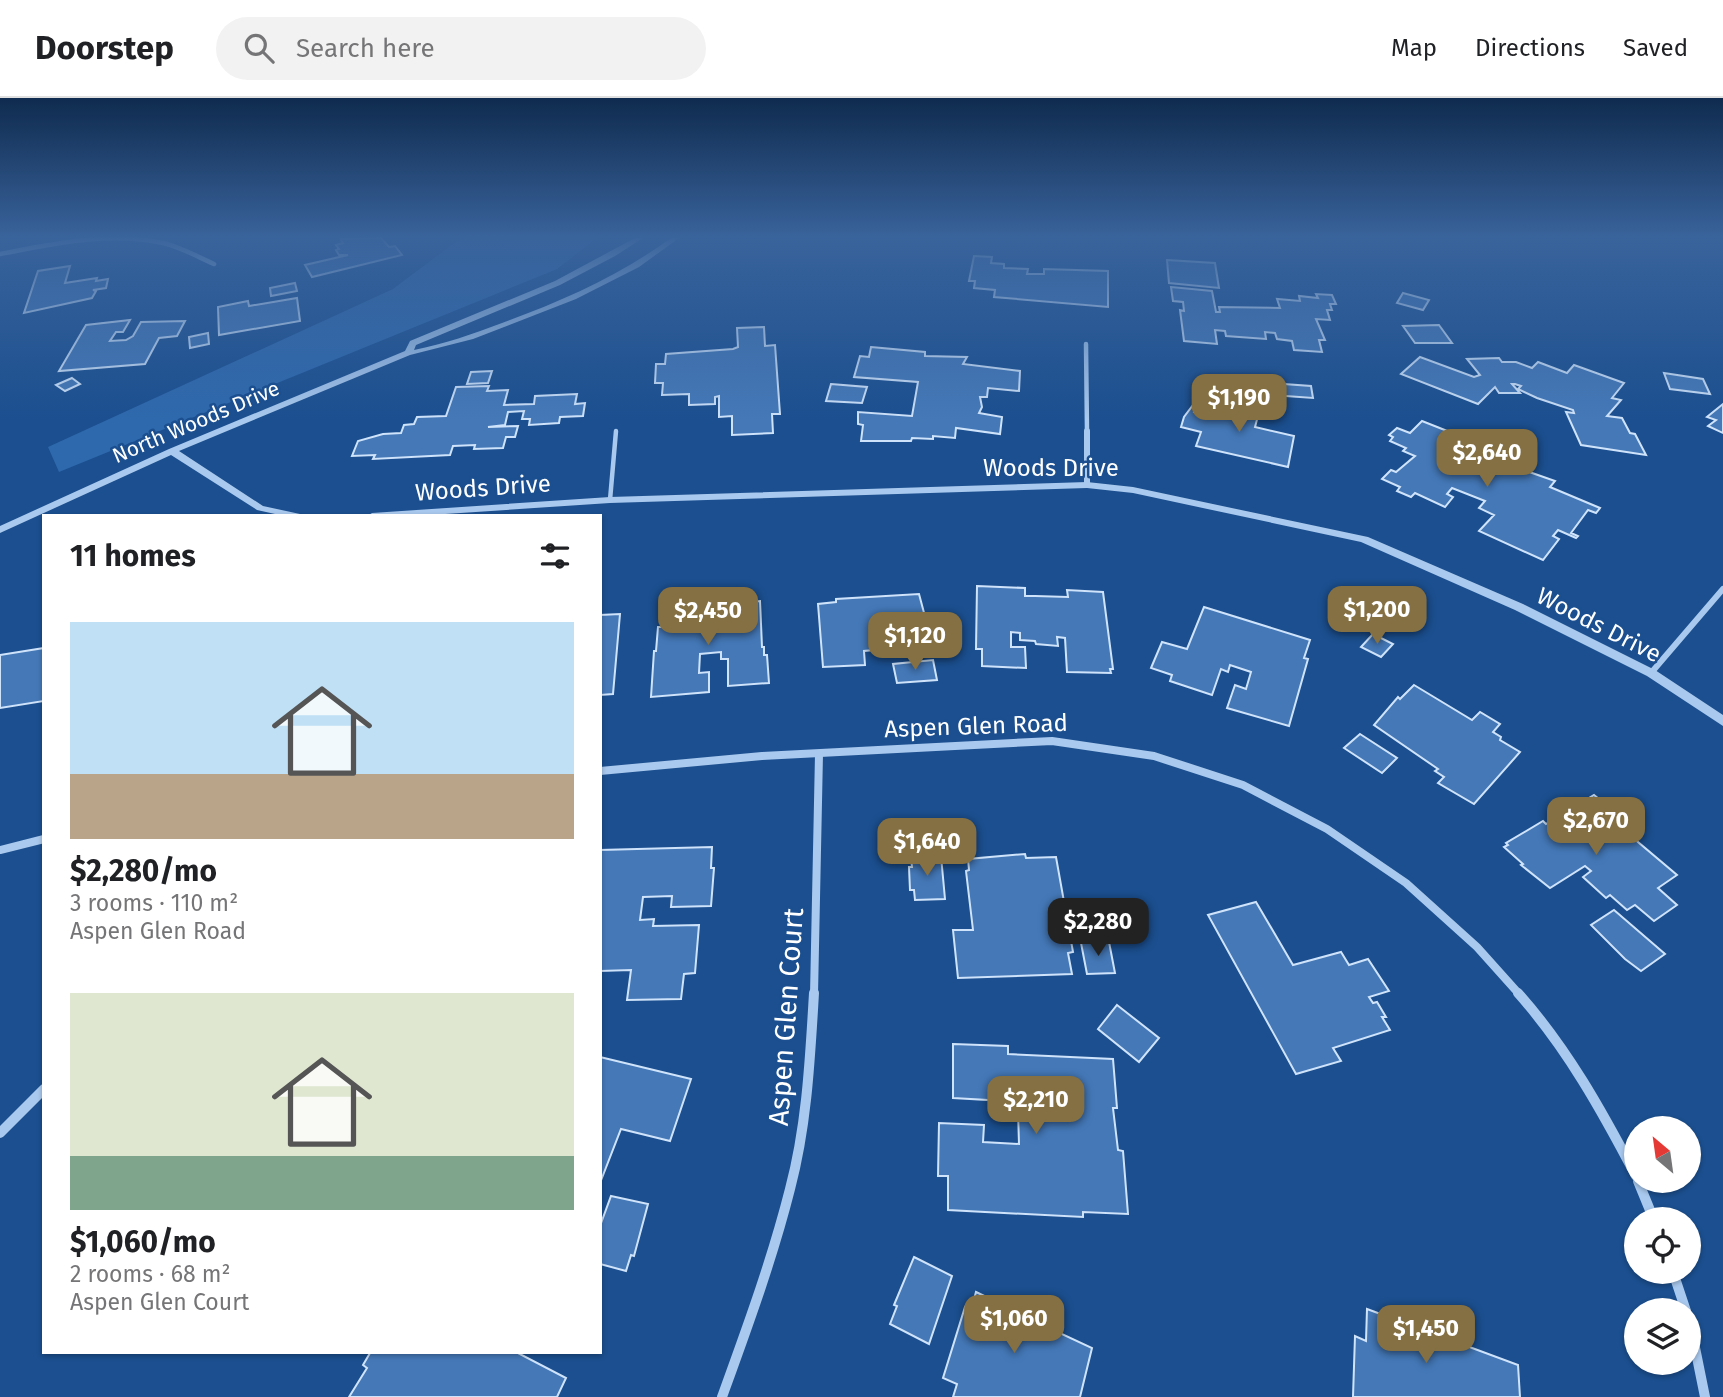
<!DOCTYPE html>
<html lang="en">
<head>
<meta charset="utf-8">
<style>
  :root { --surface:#fff; --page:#f2f2f2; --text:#202124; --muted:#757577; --line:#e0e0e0; --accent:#847042 }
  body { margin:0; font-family:"Fira Sans",sans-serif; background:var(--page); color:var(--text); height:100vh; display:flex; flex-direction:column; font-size:26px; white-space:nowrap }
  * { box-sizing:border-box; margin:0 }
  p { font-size:23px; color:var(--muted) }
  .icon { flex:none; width:38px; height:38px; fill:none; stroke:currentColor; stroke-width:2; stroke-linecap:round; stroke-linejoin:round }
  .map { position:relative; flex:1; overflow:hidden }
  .panel { position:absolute; left:42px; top:416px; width:560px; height:840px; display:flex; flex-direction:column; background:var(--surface); border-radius:0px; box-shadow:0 2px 5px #0004 }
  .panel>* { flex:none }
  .needle { width:46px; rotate:331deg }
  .tools { position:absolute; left:1624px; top:1018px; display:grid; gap:14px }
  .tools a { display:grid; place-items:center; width:77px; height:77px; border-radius:50%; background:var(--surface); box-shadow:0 2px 5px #0004; font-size:35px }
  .price { position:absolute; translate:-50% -60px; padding:0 16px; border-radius:14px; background:var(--accent); color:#fff; font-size:23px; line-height:46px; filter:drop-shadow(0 2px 4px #0008) }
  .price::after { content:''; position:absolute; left:50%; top:42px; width:21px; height:16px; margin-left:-10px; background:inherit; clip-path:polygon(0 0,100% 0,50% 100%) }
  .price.active { background:#222; color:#fff }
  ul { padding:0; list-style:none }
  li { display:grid; align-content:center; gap:14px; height:371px; padding:0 28px }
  li span { display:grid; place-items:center; height:217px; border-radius:0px; color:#555 }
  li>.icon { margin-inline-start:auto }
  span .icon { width:126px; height:126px; fill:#fffc; stroke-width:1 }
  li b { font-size:30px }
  h2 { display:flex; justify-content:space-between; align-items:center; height:84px; padding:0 28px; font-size:30px }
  header { display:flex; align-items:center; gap:42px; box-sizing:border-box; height:98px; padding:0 35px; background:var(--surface); border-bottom:2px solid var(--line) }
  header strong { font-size:33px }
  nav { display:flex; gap:38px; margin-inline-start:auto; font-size:24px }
  .search { width:490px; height:63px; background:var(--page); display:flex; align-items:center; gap:18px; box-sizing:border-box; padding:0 24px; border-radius:38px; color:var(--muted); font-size:26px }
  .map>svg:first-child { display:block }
</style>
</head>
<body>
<header>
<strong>Doorstep</strong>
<div class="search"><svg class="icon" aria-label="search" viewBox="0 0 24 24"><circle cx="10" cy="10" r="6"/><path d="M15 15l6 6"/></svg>Search here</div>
<nav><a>Map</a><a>Directions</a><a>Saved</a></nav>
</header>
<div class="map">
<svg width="1723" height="1299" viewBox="0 0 1723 1299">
  <rect width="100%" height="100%" fill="#1b4f8f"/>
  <path fill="#2e69ad" d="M461,140H597L557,171L59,374L48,349L393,191Z"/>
  <g fill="#4478b7" stroke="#cfe3fa" stroke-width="2">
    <path d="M381,140L389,149L395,148L402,157L312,179L305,167L348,157H339L336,152L339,151L336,147L343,145L341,141Z"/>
    <path d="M974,158L992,159L991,165L1004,166V170L1028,171L1027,176H1044V171L1108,173V209L994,199L995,192L974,190L975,183H969Z"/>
    <path d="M1167,162L1215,165L1219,190L1169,185Z"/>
    <path d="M70,168L65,185L97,180L96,183L108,181L106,190L93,192L96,193L92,200L24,215L38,173Z"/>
    <path d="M295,185L297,193L271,198L270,190Z"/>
    <path d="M1171,189L1212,193L1216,214H1220L1219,209L1280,210L1277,201L1300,203L1299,198L1318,200L1316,196L1332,197L1336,206H1330L1332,212H1327L1330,222L1316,221L1325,242H1319L1322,254L1294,252L1292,243L1277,241L1275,235L1265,234L1266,241L1226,238L1225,233L1215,232L1217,246L1184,243L1180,212L1184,213L1183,204L1173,203Z"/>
    <path d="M1403,195L1429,202L1423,212L1397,205Z"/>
    <path d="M297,200L300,223L219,237L218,209L248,203L249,208Z"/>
    <path d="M130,222L123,234H116L110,243L126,242L133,238L141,224L185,223L177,238L159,240L145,266L59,273L86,227Z"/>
    <path d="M1439,227L1452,245H1415L1403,228Z"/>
    <path d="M764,229L765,248L775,247L780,316H772L773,335L732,337V318L719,319V298L715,299V306L689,307V296L662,297L663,285H655L656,266H665L666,256L733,251L738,249L737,230Z"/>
    <path d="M208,235L209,246L190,250L189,239Z"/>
    <path d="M871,249L925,254V258L967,259L963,266L1020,273L1019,293L988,290L987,299H980L982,309L979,315L1002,319L1000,336L956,330L955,340L933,338V341L912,340L911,343H861L863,327L858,326V314L912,318L918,284L854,279L860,258L869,259Z"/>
    <path d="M1420,259L1474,279L1480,277L1467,261L1499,260L1502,264H1516L1532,270L1538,264L1567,275L1574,267L1624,285L1612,300L1621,302L1607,318L1622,320L1630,335L1635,336L1646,357L1581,347L1566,314L1574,315L1573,312L1537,300L1518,291L1521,288L1515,286H1512L1520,295H1499L1495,289L1478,306L1401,276Z"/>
    <path d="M492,273L488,285L467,286L471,274Z"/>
    <path d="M1664,275L1703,281L1710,296L1670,291Z"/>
    <path d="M72,280L80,286L65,293L56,287Z"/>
    <path d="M1269,285L1311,288L1313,300L1272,297Z"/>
    <path d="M831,286L867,289L862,305L826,303Z"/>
    <path d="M489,288L487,293L508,292L504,307L534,306L535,298L577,296L575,306L585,305L583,318L560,319L559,325L529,327L530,321H522L524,313L508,314L505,327L488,329L518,328L515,339H506L503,350L474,351L475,347L453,348L450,357L373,361L375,357L352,358L358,343L383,336L401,335L404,327L414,326L417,319L446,318L456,289Z"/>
    <path d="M1216,304L1259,314L1255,329L1294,338L1288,369L1196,348L1201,334L1181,329L1184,319L1193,307H1196L1194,314L1200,316L1213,312Z"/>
    <path d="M1723,306V335L1708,328L1716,322L1707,319Z"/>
    <path d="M1422,323L1470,342L1467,346L1517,366L1515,369L1555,383L1550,389L1600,410L1596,415L1588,412L1571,435L1578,438L1576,440L1558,432L1553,438L1559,441L1543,462L1479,433L1494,417L1479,410L1485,403L1452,390L1447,396L1453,399L1445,409L1415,395L1411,399L1397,393L1400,389L1382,381L1391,372L1396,374L1415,358L1403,353L1406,350L1390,343L1393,339L1389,337L1397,330L1410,335Z"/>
    <path d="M977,488L1025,490V498H1035L1068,499L1067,492L1103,494L1113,571H1110L1111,575L1067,574L1065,540L1057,539L1058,548L1036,546L1035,543L1020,542V535L1011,534V549H1025L1026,570L982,568V551H976Z"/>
    <path d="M919,496L927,526H923L927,547L864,553L865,567L823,569L818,506L836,504V501Z"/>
    <path d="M760,503L762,549H764V557H767L769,585L728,588V561H721V554L700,556L699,575L709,574V594L651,599L654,553H656L658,529H661L662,509L700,506V509Z"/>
    <path d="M1204,509L1310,542L1304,560L1308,561L1289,628L1227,610L1235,587L1246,591L1251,574L1230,567L1228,574L1221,571L1212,597L1170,583L1172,577L1151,570L1162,544L1187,551Z"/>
    <path d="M620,516L613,596L600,597V517Z"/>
    <path d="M1373,536L1393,546L1381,559L1361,549Z"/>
    <path d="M44,550V603L0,610V557Z"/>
    <path d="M933,562L937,582L897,585L893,566Z"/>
    <path d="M1414,587L1472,622L1480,614L1500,626L1493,634L1501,639L1500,642L1520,654L1474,706L1438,685L1444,679L1435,673L1438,671L1374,627L1398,599L1400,601Z"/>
    <path d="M1360,636L1397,660L1382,675L1344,650Z"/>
    <path d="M1594,697L1633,728L1625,733L1677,777L1658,790L1677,807L1654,823L1635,807L1627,812L1610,797L1606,800L1583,779L1591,773L1585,768L1550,790L1521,767L1523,766L1504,749L1508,747L1506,745L1543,723L1546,726Z"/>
    <path d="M712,749L711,770H714L711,808L671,809L672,798L643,799L640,822L654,821L653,828L699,827L695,875L684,876L681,901L627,902L631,872L600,873V752Z"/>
    <path d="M1025,756L1026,760L1056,759L1073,854L1068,855L1072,876L958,880L953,832H973L966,773L969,772L968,761Z"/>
    <path d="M941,758L945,801L915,802L914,792H910L909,769H912L911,759Z"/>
    <path d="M1256,804L1293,867L1341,854L1349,867L1368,861L1389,893L1369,899L1373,905L1377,904L1386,919H1382L1390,932L1333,950L1341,963L1296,976L1208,817Z"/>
    <path d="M1614,812L1665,856L1641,873L1625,861L1591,827Z"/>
    <path d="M1109,844L1115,875L1087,876L1081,845Z"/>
    <path d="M1117,907L1159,940L1139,964L1098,931Z"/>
    <path d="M953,946L1008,948V956L1113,961L1117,1010H1113L1118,1052L1123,1053L1128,1116L1083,1114V1119L948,1112V1078H938L939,1025L984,1027L983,1044L1019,1046L1018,1014L1005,1013V1003L953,1000Z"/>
    <path d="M600,959L691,981L670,1043L621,1031L600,1085Z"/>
    <path d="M611,1098L648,1106L634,1158L631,1157L626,1173L600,1166V1128Z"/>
    <path d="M914,1159L952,1178L929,1246L890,1226L897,1208L894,1207Z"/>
    <path d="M976,1194L1022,1216L1023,1210L1053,1224L1051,1231L1092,1250L1080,1299H953L957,1286L943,1280L965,1209L971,1212Z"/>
    <path d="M1367,1211L1518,1267L1520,1299H1353L1355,1238L1366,1243Z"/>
    <path d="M370,1255H518L566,1280L557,1299H349L367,1270L363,1267Z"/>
  </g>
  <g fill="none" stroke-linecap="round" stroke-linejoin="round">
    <path stroke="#a9c9ee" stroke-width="4.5" d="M610,402L616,333"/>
    <g stroke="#a9c9ee" stroke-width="4.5">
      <path d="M0,156C53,146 110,133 163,145C181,149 198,159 214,166"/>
      <path d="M1086,246L1087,334"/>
    </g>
    <g stroke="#a9c9ee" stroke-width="6">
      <path d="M1087,333V387"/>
      <path d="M1651,575L1723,491"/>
    </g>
    <g stroke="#a9c9ee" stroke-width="8">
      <path d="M600,673L762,658L1052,643L1154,658L1243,687L1327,731L1406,785L1477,849L1520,897"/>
      <path d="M0,752L44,741"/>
      <path d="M814,897L819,656"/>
    </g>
    <g stroke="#a9c9ee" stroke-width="10">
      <path d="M1518,895C1567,950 1602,1013 1636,1078"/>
      <path d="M0,1035L44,991"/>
      <path d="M1638,1083L1654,1122"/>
      <path d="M1673,1174L1686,1213"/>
      <path d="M1689,1220L1705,1299"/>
      <path d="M722,1299C747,1230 772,1162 790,1091C807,1027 810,961 814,895"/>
    </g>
    <g fill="#a9c9ee" fill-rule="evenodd">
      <path d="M635,140H643L615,158L560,187L416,247L414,252C444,246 473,236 502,225C562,203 619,178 671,140H679L639,169L576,201L473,241L410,257L179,353L263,408L300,416L302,418H284L257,412L171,357L0,435V428L169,351L405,253L410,243L555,183Z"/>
      <path d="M1087,384L1133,389L1368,439L1523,506L1655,572L1723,617V628L1647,578L1515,512L1361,444L1133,395L1087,390L610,405L415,418H367L372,415L610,399Z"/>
    </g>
  </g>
  <linearGradient id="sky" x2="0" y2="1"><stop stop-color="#0f2b4f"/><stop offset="0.43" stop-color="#39639b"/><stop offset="1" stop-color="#39639b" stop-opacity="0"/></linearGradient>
  <rect width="1723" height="322" fill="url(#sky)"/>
  <g text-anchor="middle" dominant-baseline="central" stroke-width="5" stroke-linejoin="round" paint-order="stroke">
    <g font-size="21" fill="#fff" stroke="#1b4f8f">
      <text transform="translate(196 324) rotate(-23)">North Woods Drive</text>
    </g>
    <g font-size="24" fill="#fff" stroke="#1b4f8f">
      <text x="1051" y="370">Woods Drive</text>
      <text transform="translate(483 390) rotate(-4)">Woods Drive</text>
      <text transform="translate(1599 527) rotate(27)">Woods Drive</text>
      <text transform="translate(976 628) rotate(-2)">Aspen Glen Road</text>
    </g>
    <g font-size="28" fill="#fff" stroke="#1b4f8f">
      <text transform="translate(786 919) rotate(-86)">Aspen Glen Court</text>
    </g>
  </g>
</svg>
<div class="tools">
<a><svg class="needle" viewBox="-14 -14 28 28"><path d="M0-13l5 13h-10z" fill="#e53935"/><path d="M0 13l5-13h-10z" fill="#757577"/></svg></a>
<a><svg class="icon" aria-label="locate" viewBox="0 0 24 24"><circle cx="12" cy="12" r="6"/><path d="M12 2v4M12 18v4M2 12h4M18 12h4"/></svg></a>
<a><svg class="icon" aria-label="layers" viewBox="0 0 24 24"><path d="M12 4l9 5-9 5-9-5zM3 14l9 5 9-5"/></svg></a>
</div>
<b class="price" style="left:1239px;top:336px">$1,190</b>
<b class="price" style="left:1487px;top:391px">$2,640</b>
<b class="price" style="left:1377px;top:548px">$1,200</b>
<b class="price" style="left:708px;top:549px">$2,450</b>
<b class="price" style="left:915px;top:574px">$1,120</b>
<b class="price" style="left:1596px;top:759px">$2,670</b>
<b class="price" style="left:927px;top:780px">$1,640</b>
<b class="price active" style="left:1098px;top:860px">$2,280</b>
<b class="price" style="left:1036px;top:1038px">$2,210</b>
<b class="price" style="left:1014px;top:1257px">$1,060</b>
<b class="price" style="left:1426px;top:1267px">$1,450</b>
<section class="panel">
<h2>11 homes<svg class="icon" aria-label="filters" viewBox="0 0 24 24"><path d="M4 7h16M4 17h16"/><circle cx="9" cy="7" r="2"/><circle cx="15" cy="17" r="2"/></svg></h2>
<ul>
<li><span style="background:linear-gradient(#bfe0f5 70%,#b9a48a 0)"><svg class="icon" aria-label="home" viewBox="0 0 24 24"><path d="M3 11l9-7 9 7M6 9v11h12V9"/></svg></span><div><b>$2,280/mo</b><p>3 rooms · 110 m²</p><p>Aspen Glen Road</p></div></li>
<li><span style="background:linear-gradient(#dfe7d0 75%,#7fa58c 0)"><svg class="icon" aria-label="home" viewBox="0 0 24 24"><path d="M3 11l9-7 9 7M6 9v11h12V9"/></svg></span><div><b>$1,060/mo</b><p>2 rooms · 68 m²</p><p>Aspen Glen Court</p></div></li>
</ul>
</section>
</div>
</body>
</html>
